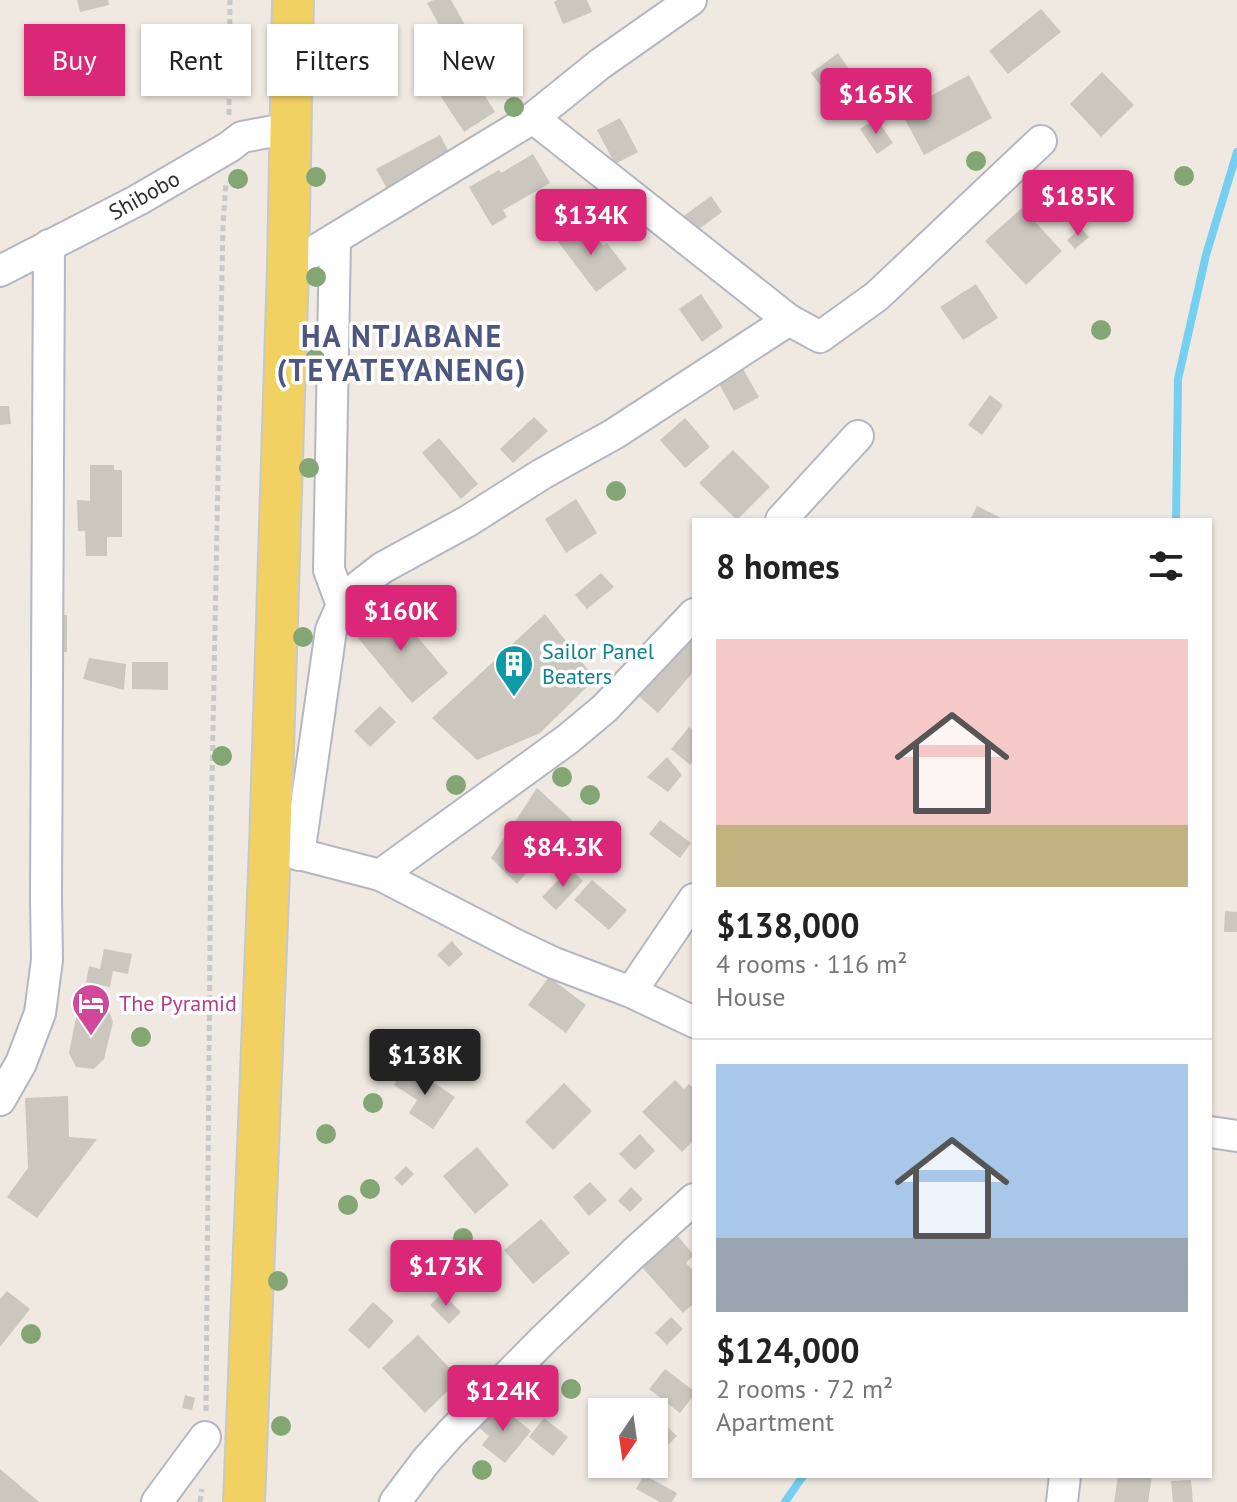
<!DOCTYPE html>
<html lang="en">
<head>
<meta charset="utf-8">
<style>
  :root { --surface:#fff; --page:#f6f6f6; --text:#222; --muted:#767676; --line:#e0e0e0; --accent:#db2777 }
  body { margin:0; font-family:"PT Sans",sans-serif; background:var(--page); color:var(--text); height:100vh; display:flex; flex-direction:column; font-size:30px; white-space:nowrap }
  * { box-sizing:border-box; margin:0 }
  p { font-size:26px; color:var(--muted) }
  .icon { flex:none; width:44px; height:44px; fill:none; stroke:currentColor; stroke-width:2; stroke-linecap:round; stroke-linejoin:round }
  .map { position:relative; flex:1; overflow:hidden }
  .panel { position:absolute; left:692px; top:518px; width:520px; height:960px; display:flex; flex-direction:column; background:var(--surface); border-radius:0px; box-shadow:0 2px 6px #0004 }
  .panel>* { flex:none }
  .banner { position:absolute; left:24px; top:24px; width:548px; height:72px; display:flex; gap:16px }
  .needle { width:52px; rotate:193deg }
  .controls { position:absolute; left:588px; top:1398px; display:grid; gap:16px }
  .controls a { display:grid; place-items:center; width:80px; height:80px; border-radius:0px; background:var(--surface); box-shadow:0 2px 6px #0004; font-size:40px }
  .price { position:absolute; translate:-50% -68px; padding:0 18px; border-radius:8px; background:var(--accent); color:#fff; font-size:26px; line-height:52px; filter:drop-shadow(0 2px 4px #0008) }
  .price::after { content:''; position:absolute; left:50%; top:48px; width:24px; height:18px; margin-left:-12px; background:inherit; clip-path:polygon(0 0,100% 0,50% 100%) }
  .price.active { background:#222; color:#fff }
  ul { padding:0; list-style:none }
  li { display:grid; align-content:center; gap:16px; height:424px; padding:0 24px }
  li+li { border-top:2px solid var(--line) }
  li span { display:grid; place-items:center; height:248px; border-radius:0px; color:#555 }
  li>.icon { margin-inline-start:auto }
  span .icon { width:144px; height:144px; fill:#fffc; stroke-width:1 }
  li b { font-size:34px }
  h2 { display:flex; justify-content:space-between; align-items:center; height:96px; padding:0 24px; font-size:34px }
  .chip { padding:0 28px; border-radius:0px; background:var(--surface); box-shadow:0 2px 6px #0004; font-size:28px; line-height:72px }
  .chip.active { background:var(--accent); color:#fff }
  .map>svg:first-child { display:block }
</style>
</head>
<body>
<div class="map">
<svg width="1237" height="1502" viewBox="0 0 1237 1502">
  <rect width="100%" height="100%" fill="#efe9e1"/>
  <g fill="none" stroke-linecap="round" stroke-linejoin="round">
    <g stroke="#75cff0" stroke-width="8">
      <path d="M1176,520L1178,379L1206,255L1237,152"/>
      <path d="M785,1502L803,1476"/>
    </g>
  </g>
  <g fill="#cbc7bf">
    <path d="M77,0H108L109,5L80,12Z"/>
    <path d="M434,0H451L465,25L445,36L427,3Z"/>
    <path d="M558,0H587L592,12L563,24L554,2Z"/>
    <path d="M1041,9L1061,32L1008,74L989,51Z"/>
    <path d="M838,53L850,71L824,90L811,73Z"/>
    <path d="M467,57L482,80L477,83L495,112L464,132L430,80Z"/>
    <path d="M1102,72L1134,105L1101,137L1070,104Z"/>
    <path d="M969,75L992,118L924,155L901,112Z"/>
    <path d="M620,118L638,152L615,164L597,130Z"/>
    <path d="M876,118L893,143L877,154L860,129Z"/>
    <path d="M440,135L452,158L389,192L376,169Z"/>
    <path d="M533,154L550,183L503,210L507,217L492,226L469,187L499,170L501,173Z"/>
    <path d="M711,196L722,212L692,234L681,218Z"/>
    <path d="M1022,208L1062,251L1026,285L985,241Z"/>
    <path d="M568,224L577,236L589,227L603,246L607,243L627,269L596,292L553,235Z"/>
    <path d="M1081,228L1089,237L1075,249L1067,240Z"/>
    <path d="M976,284L998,318L963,340L940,307Z"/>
    <path d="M701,294L723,327L702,342L679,309Z"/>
    <path d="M739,362L759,397L734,411L714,375Z"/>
    <path d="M990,395L1003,405L982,435L968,425Z"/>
    <path d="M0,406H9L11,424L0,425Z"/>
    <path d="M534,417L548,431L513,463L500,449Z"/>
    <path d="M685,418L710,447L685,468L660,440Z"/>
    <path d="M439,438L478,484L461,499L422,453Z"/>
    <path d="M733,450L770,487L737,520L699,483Z"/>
    <path d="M90,465H114V470H122V537H107V556H86L85,531H78L77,500L90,501Z"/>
    <path d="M576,499L597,533L566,553L545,519Z"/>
    <path d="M977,506L1005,520H970Z"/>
    <path d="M601,573L614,587L587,609L575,595Z"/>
    <path d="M389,603L448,673L412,703L353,632Z"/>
    <path d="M545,614L595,679L540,733L477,760L432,718Z"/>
    <path d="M67,615V652H53V616Z"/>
    <path d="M684,634L694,643V671L658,713L635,693Z"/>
    <path d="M89,658L126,664L124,690L83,679Z"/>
    <path d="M132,662H168V690L132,689Z"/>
    <path d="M380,706L396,722L370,747L354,731Z"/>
    <path d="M689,727L694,731V744L691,747L694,749V760L690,765L671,749Z"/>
    <path d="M667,757L682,775L668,792L647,777Z"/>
    <path d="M537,788L572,820L517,884L491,858Z"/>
    <path d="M660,820L691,843L680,858L649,834Z"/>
    <path d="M570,868L583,881L556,910L542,897Z"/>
    <path d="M592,880L627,910L609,930L574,900Z"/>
    <path d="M1225,911L1237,912V932H1224Z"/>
    <path d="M452,941L463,954L449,967L437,955Z"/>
    <path d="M104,949L132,954L128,974L113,971L110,987L86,982L89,966L100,969Z"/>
    <path d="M549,977L586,1005L566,1033L528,1005Z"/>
    <path d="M90,1000L106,1003L113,1022L104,1059L94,1069L76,1067L69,1053L77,1013Z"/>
    <path d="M407,1065L455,1097L433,1129L409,1113L417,1100L394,1085Z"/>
    <path d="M675,1080L684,1089L689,1084L694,1089V1140L682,1152L642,1112Z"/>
    <path d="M564,1083L592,1111L553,1150L525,1122Z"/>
    <path d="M68,1096L69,1137L97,1139L37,1218L7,1197L28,1168L25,1098Z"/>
    <path d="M640,1134L655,1151L635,1170L619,1154Z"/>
    <path d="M477,1147L509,1185L475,1214L443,1176Z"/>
    <path d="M406,1166L414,1174L402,1186L394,1178Z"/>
    <path d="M590,1182L607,1200L589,1216L573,1197Z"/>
    <path d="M631,1187L643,1199L630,1212L618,1201Z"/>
    <path d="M541,1219L570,1253L533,1284L504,1250Z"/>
    <path d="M675,1233L694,1255L686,1263L694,1272V1303L683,1313L640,1265Z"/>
    <path d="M7,1291L30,1309L0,1347V1299Z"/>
    <path d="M442,1293L461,1312L449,1324L430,1305Z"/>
    <path d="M373,1302L394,1321L369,1349L348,1330Z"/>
    <path d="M671,1317L683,1329L667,1345L655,1333Z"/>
    <path d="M418,1335L460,1379L425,1413L382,1368Z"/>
    <path d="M665,1369L694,1391V1395L680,1413L649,1389Z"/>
    <path d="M185,1395L195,1398L192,1410L182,1408Z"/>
    <path d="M638,1399L652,1412H626Z"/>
    <path d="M496,1403L531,1431L505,1463L482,1445L489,1436L477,1426Z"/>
    <path d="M654,1414L677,1436L654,1459Z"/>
    <path d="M544,1418L568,1437L553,1456L529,1437Z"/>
    <path d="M0,1469L39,1502H0Z"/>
    <path d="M644,1475L677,1493L672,1502H660L636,1489Z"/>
    <path d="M1118,1476H1152L1148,1502H1114Z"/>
    <path d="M1191,1480L1193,1502H1173L1171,1481Z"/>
  </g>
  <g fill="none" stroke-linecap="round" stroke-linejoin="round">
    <g stroke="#b4b7c1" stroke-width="34">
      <g id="minor">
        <path d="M533,118L789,320L820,337L877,296L1041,141"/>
        <path d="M335,239L329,570L342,605"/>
        <path d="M288,267L533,118L600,64L691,0"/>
        <path d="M0,271L138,200L229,147L242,137L290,128"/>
        <path d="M781,520L858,436"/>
        <path d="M280,849L380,875L512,943L554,963L631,992L694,1022"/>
        <path d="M299,855L331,630L342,605L359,586L382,568L468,521L542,474L614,434L789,320"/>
        <path d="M380,875L568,739L605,708L694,614"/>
        <path d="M631,992L694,899"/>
        <path d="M0,1100L21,1063L40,1013L47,960L46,899L49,245"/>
        <path d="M1210,1132L1237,1136"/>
        <path d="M157,1502L205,1437"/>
        <path d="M395,1502L426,1461L451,1433L544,1339L634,1253L694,1199"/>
        <path d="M1062,1502L1065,1476"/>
      </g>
    </g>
    <g stroke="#c9c9c9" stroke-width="44">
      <path id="major" d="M244,1502L270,846L288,267L293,0"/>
    </g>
    <g stroke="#c9c9c9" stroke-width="5" stroke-dasharray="6 4" stroke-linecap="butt">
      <path d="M229,115L230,0"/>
      <path d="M206,1411L211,829L223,225L226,181"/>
      <path d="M200,1502L202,1489"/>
    </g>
    <use href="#minor" stroke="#fff" stroke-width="30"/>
    <use href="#major" stroke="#f2d163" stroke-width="40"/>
  </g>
  <g fill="#84a574">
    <circle cx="338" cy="76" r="10"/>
    <circle cx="514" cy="107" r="10"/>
    <circle cx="976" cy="161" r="10"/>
    <circle cx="1184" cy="176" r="10"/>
    <circle cx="316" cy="177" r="10"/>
    <circle cx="238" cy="179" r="10"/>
    <circle cx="1054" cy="193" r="10"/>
    <circle cx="316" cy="277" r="10"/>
    <circle cx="1101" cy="330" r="10"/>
    <circle cx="315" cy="359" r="10"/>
    <circle cx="309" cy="468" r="10"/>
    <circle cx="616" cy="491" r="10"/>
    <circle cx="303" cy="637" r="10"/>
    <circle cx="222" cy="756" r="10"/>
    <circle cx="562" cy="777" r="10"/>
    <circle cx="456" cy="785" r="10"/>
    <circle cx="590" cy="795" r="10"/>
    <circle cx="141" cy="1037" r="10"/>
    <circle cx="373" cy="1103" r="10"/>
    <circle cx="326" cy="1134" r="10"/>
    <circle cx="370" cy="1189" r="10"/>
    <circle cx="348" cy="1205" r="10"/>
    <circle cx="463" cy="1238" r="10"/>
    <circle cx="443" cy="1261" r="10"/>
    <circle cx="278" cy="1281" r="10"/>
    <circle cx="31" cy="1334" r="10"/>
    <circle cx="571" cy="1389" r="10"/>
    <circle cx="281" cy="1426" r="10"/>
    <circle cx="482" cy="1470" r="10"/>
  </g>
  <defs>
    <g id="building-pin" transform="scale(2)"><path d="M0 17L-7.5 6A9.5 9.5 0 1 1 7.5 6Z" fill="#0f9aa8" stroke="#fff"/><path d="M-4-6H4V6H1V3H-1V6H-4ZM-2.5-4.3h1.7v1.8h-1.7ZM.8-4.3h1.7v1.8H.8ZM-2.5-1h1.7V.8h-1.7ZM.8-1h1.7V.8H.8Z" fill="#fff"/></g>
    <g id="hotel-pin" transform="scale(2)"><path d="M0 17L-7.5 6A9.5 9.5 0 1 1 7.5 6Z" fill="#d1479c" stroke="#fff"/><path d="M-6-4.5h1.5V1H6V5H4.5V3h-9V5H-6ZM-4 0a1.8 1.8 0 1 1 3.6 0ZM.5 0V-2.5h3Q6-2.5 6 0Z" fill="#fff"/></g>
  </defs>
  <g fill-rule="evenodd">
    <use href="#building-pin" x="514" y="664"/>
    <use href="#hotel-pin" x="91" y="1003"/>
  </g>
  <g text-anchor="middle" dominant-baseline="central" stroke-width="7" stroke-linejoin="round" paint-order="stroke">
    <g font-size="22" fill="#2e2e2e" stroke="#fff">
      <text transform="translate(144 195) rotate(-29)">Shibobo</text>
    </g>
    <g font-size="22" fill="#0d838f" stroke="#fff" text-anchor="start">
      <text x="542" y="651">Sailor Panel<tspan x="542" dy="25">Beaters</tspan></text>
    </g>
    <g font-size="22" fill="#b23c85" stroke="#fff" text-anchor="start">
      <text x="119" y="1003">The Pyramid</text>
    </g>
    <g font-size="30" font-weight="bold" letter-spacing="2" fill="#4d5680" stroke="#fff">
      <text x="402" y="335">HA NTJABANE<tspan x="402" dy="34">(TEYATEYANENG)</tspan></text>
    </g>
  </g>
</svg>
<div class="controls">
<a><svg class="needle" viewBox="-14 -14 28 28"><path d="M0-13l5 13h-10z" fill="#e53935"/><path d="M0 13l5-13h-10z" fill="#767676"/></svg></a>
</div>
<b class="price" style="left:876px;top:136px">$165K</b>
<b class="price" style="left:1078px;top:238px">$185K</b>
<b class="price" style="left:591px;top:257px">$134K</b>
<b class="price" style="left:401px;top:653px">$160K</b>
<b class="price" style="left:563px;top:889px">$84.3K</b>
<b class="price active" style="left:425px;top:1097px">$138K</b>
<b class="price" style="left:446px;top:1308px">$173K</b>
<b class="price" style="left:503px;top:1433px">$124K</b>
<div class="banner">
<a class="chip active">Buy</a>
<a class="chip">Rent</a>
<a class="chip">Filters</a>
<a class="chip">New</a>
</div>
<section class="panel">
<h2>8 homes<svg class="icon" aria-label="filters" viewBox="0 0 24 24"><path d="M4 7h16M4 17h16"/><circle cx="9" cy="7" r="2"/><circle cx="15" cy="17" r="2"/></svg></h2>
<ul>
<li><span style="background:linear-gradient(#f6c9c9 75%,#c2b280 0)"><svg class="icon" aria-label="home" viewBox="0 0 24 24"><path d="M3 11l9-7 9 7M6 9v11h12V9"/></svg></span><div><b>$138,000</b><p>4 rooms · 116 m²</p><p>House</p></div></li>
<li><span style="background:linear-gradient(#a9c7e8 70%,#9aa5b1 0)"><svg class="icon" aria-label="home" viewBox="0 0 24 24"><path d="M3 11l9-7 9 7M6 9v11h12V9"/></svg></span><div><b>$124,000</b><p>2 rooms · 72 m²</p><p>Apartment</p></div></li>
</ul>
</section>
</div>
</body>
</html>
